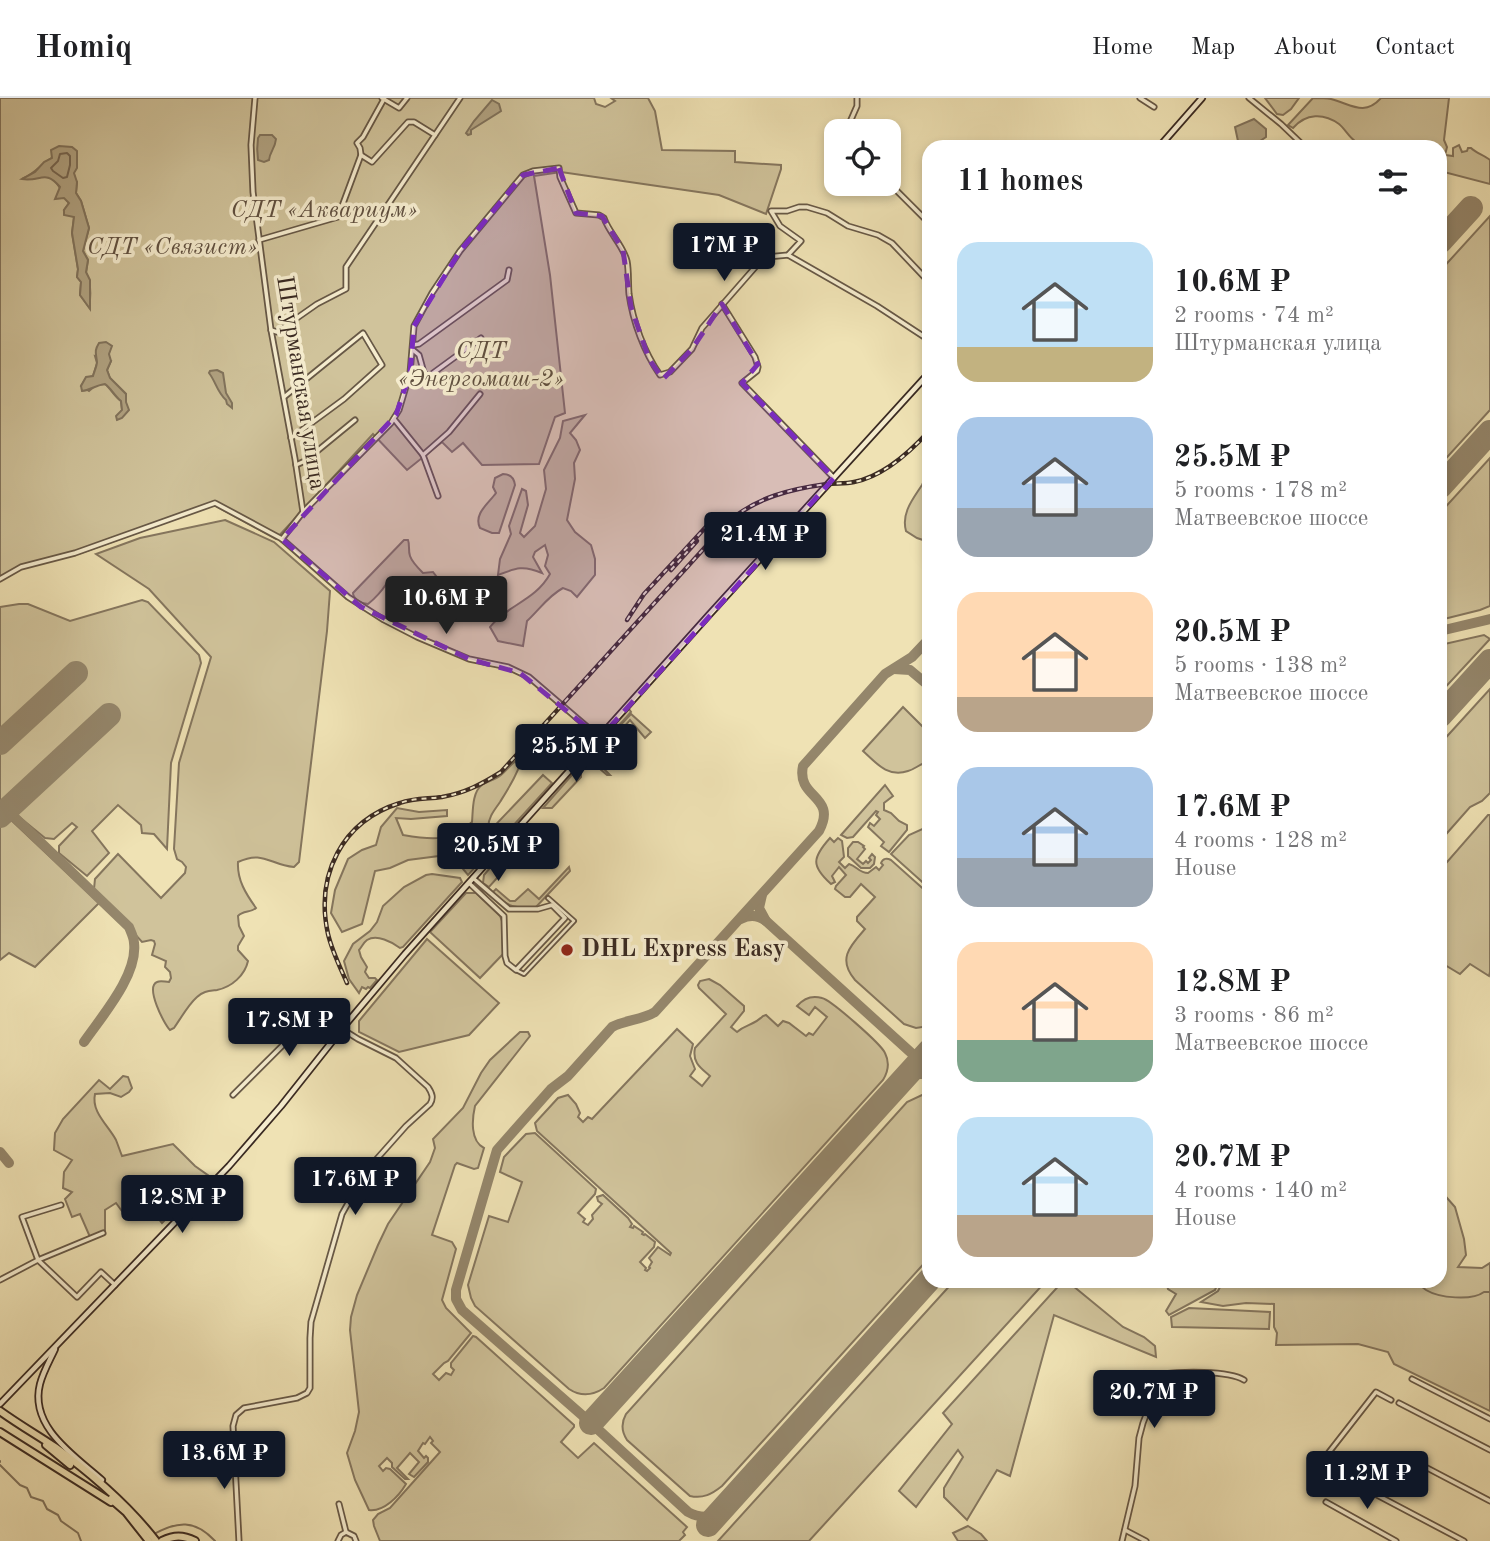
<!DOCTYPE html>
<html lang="en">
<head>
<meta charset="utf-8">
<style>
  :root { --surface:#fff; --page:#f6f6f6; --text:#202124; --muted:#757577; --line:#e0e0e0; --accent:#111827 }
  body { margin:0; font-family:"Old Standard TT",serif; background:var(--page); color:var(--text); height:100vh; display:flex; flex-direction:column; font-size:26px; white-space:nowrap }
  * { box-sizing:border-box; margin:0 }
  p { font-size:23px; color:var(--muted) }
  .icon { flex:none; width:38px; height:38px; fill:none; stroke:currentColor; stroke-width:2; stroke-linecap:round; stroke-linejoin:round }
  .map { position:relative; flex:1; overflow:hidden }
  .panel { position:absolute; left:922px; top:42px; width:525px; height:1148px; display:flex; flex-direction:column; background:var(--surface); border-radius:21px; box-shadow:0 4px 10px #0003 }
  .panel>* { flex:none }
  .buttons { position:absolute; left:824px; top:21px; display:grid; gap:14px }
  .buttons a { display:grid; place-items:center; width:77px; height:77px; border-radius:14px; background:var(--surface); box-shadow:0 4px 10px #0003; font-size:35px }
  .price { position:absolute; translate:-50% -60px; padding:0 16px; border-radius:7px; background:var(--accent); color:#fff; font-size:23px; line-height:46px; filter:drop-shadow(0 2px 4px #0008) }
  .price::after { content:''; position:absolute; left:50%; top:42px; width:21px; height:16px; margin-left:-10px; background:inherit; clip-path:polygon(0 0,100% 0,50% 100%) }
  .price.selected { background:#222; color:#fff }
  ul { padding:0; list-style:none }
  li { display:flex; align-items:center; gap:21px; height:175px; padding:0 35px }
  li span { display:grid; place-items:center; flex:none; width:196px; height:140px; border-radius:21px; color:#555 }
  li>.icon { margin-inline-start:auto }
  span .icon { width:84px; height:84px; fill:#fffc; stroke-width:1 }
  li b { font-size:30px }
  h2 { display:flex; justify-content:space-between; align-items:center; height:84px; padding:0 35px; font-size:30px }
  header { display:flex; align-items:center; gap:42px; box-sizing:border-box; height:98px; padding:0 35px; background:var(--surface); border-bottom:2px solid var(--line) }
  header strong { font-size:33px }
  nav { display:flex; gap:38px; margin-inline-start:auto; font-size:24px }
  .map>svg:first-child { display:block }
</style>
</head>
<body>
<header>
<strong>Homiq</strong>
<nav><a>Home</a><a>Map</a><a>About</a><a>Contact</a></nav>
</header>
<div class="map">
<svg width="1490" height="1443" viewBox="0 0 1490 1443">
  <rect width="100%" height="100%" fill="#efe2b4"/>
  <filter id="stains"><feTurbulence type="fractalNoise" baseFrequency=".00286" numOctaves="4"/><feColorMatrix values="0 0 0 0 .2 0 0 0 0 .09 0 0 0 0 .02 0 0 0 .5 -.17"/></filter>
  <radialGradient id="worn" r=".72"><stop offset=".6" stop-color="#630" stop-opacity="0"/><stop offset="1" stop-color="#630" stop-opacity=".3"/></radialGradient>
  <g fill="#d0c39b" stroke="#85765e" stroke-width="2" fill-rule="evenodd">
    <path d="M0,0H594L596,6L605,9L615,3L611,0H648L655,13L662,52L735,53V64L781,67V71L766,116L719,97L561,74L534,78L550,177L565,315L555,319L539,366L482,367L463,345L452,354L442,344L407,372L373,336L276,441L214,407L81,455L20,470L0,482ZM52,60L77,84L76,95L81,103L89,130L83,153L88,162L86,175C91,185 91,198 89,209L80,197L81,184L77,179L78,171L72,135L74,119L64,112L69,105C59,95 60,77 41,79C34,80 31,83 24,80C35,75 41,66 52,60ZM95,258L111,263L107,272L110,280L126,296V304L117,322L122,312L121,303C114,298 111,291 105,286L96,287L89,293L81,288L86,280L93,278L97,265Z"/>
    <path d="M1265,0H1299L1291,11L1283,17L1277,16Z"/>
    <path d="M1313,0C1319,0 1325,0 1331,1C1351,6 1364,19 1381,0H1449L1444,42L1447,49L1445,57L1453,58V50L1459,47L1462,54L1467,53L1468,50H1471C1476,55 1484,57 1490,62V86L1440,73V49H1364C1361,47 1358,46 1355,43C1349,39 1345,31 1339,26C1324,15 1306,15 1293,30L1288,27Z"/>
    <path d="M1490,118V312L1440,367V173Z"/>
    <path d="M585,317L570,335L576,342L580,352L574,365L575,381L567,422L575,434L591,447L595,461V477L577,499L571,493L563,490C548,498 539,512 527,523L523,548L498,543L490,529C507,507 535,503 550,476L545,468L548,457L545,447L535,454L533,459L542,475C523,467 516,470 498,477L500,461L511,436L509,428L522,391L526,393L528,407L520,435L524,439L535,428L546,391L544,372L560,340L563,323Z"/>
    <path d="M1490,360V508L1480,512L1440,522V415Z"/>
    <path d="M929,365V444L917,440L906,433C901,415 913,401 922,387C926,380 927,372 929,365Z"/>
    <path d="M503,376C510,376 514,379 515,387L499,435H492L480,430C473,416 489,405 496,395L493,389L495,380Z"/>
    <path d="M225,422L274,444L330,493L327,533L299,764L294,769C270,767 263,752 238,764C237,782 246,796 256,810C251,815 243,812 238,818L239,828L244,838L238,848V852L248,863C245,877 232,889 217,892C209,893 203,893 197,899C188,907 181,920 174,930L170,932C164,926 145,889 157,884C161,882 165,884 169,884L171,880L170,874L165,869L166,863L152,857L155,846L154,843L151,842L142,844L94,791L95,781L118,756L161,800L185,775L186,769L182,764L177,761L174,751L179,665L211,559L149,491L96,456L140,440Z"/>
    <path d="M404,442H408C410,447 408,452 410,458C412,464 419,471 423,475L433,474L436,478L418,503L403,506L391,496L395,488L387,485C381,494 377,499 368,506C362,506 353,501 353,495Z"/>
    <path d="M142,502L148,504L199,557L201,565L171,665L167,751L154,736L142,735L141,727L118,707L92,733L109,755L87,778L59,755V748L77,729L72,725L54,741L45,740L18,718L16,714L113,624L116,619L106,609L0,706V509L19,506H28L70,523Z"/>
    <path d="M1484,537L1490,541L1440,595V547Z"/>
    <path d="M1490,591V695L1482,703L1470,709L1440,743V646Z"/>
    <path d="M903,609L929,635V664C920,665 916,671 908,673C888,680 876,665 863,653Z"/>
    <path d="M629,611L631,614L608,640L631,616L651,634L645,640L630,622L617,637L634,653L632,655L617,642L597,664L610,677H607L585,658Z"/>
    <path d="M522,659C519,674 508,691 500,704C494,713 489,718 488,729L469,747H462L439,758L408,762L390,770L375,773L362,826L342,834L331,815L335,792L348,761L362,752L376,747L381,729L397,710L419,714L447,712V718L411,721L396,720L403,737C432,742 449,744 472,724C473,713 472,694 482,687C488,683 495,682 501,677C509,670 513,663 522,659Z"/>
    <path d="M578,670L581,671V679L552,710H543Z"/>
    <path d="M543,677L552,685L468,777L463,771L465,768L461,763Z"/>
    <path d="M885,687L893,698L884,705V712L891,715L899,723L907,727V732L889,754L881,748L884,744L868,729L870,725L874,728L880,721L876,717L878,714L876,713L853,739L847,740L841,737Z"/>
    <path d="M1488,717H1490V874L1489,878L1470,866L1460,876L1440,864V772Z"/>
    <path d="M10,721L99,805L35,869L9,855L0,862V729Z"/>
    <path d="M929,728V790L891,756L909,737Z"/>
    <path d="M524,730H528L532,733L529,736L533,740L489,789L483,785L484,777Z"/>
    <path d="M830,740L834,744L838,740L842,743L844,759L839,764L845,770L849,766C857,768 859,775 868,775L876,769L879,772L883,767L881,765C883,760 887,760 891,762L929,796V928L916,930L904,926L855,882C837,861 850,848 865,831L857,823V819L875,799L861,786L850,799H845L835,791L836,788L846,777L839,769L832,778L835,784L831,786C811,768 812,760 830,740Z"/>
    <path d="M853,744H858L864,748L863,749L865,751L857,761L863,766L866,763L868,765L871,762L869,760L872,756L875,759L874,766L870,770H861L848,758V750Z"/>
    <path d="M569,769L570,773L536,809C512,810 511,810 492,795L496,791L510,803H515L528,791L539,801Z"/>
    <path d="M432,776L460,780L462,784L403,849L400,850C392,844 377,836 367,842C363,845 362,849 359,852L361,859L367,869L365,874L369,880H375L377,882L370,890L368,889L366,891L362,889L359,895L349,881L344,863L353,846L370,833L377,824L383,808L404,789L426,777Z"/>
    <path d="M466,795H476L500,818L502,823L503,856L480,880L430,834Z"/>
    <path d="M427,841L499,905L469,937L399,954L359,934V923Z"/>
    <path d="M709,881L720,887L744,908V913L731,929L737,934C746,926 753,928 763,918L766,917L778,928L783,923L789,925L806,938L809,935L813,937L827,919L815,909L809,917L797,908C804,900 812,897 822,900C831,902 881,946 885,955C890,965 888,974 883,982L604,1290C592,1298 581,1299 569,1291L475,1208L471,1200L468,1187L489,1118L508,1124L522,1084L500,1074L504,1059L526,1036L535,1035L596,1091L595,1096L578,1115L585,1121L583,1124L588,1127L593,1121L592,1117L602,1106L598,1103L597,1099L603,1097L628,1120L632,1126L630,1129L633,1130L634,1128L643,1134L642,1136L644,1137L645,1136L655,1144L654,1149L640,1164L646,1170L645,1172L647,1173L650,1170L649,1169L652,1164L649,1160L658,1149L670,1157L671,1155L537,1033L535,1025L558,1000L568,997L576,1006L580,1015L578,1019L583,1024L588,1019L592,1021L677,931L693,946L690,958L695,971L690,978L702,988L710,978C701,970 692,965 695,950L726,916L699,890L698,887L700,883Z"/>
    <path d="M520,934H528L530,938L475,1008C472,1021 470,1043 484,1050L478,1070L474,1071L457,1065L455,1067L432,1137L452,1144L456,1151L442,1202L446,1210L471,1235L448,1263L444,1265L433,1276L439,1282L446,1275L451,1277L454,1272L451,1269V1265L473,1238L476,1239L574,1327V1329L561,1344L578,1360L594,1345L687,1429L683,1434L685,1437L679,1443H380L374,1428L373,1422L378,1416L390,1410L440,1354L431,1345L433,1343L430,1339L425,1346L423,1345L418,1353L424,1360L426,1358L428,1360V1364L414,1379L409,1376L419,1364L410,1355L397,1370L408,1381H405L392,1369V1365L387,1360L379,1368L383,1373L386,1370L390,1371L406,1386C399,1398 384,1414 369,1412L355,1382L347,1355L355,1333L359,1314L350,1232L351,1219L357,1197L378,1147L388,1126L430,1064L435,1050L433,1041L463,1010L481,975L490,962Z"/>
    <path d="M123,978L128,979L132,990L129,994L121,999L110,995L95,996C91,1014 108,1027 116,1042C118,1047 120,1053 122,1058L173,1046L195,1068L209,1078L162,1125L158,1120L161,1108L150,1087H143C139,1099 137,1113 124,1116L116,1105L105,1112V1134L90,1139L80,1116L72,1119L65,1101L72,1094L63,1090L64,1074L72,1062L54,1052L55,1035L63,1021L99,982L110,991Z"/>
    <path d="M922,997H929V1160L722,1388C712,1396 703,1401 690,1398L627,1342C621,1333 621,1325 626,1316L907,1004Z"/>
    <path d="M1440,1092L1455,1109L1464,1141L1466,1157L1458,1169L1482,1170L1490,1165V1313L1394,1266L1388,1254L1358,1246L1276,1247L1277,1235L1274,1229V1206L1246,1205L1223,1208L1201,1204L1218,1193L1223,1183L1306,1187V1183H1440Z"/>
    <path d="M954,1183H1046L809,1443H718Z"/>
    <path d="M1063,1183H1067L1123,1229L1144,1239L1155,1248L1156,1259L1054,1217L1010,1378L997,1372L967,1422L944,1399V1390L963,1359L958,1352L916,1409L899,1393L952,1326L943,1315Z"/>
    <path d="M1166,1183H1219L1215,1192L1169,1217L1166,1213L1176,1196L1168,1191Z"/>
    <path d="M1189,1210L1270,1214L1269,1231L1172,1229L1171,1219Z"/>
    <path d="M968,1428L981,1436L987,1443H958L953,1435Z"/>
  </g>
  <g fill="#b1a382" stroke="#81735c" stroke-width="2">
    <path d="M492,2L499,6L501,13L471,32V36L468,37L466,35L474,23Z"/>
    <path d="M1254,21L1266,31V39L1257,45L1238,43L1235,29Z"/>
    <path d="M260,37H272L276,41C275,51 270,53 269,62L264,64L258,62C257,55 257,47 258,40Z"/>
    <path d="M59,48L72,49L77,53V70L74,75L77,84L76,95L81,103L89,130L83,153L88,162L86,174L90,182V211L80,197L81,184L77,179L78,171L72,135L74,119L64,117V112L69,105L64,100L55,101L60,89C45,71 41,84 22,81L35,74L44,64L52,60L51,52Z"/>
    <path d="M106,244L112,248L109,256L111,263L107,272L110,280L126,296V304L129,312L122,320L117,322L116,318L122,312L121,303C114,297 111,290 105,286C96,287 91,292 82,293L81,288L86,279L93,278C94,274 97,268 97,264C96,255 94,253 99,245Z"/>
    <path d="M217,272L223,275L226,295L232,305V310L227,306L226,302C217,294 216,284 209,275L210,273Z"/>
  </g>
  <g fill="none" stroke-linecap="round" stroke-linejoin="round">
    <path stroke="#766652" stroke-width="2" d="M67,55L70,58V67L67,79L63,80L53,73L51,70L58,63L60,56Z"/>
    <g stroke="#81735c" stroke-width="2">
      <path d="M1418,1183C1421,1187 1421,1189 1426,1192C1439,1200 1472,1203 1484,1194H1490"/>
      <path d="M0,1363V1364"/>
      <path d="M0,1367L20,1387L27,1390L31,1399L43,1403L47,1411L58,1417L61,1423L78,1435L81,1443"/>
      <path d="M152,1437C177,1423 195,1421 215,1443"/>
    </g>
    <g stroke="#94866b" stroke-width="10">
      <path d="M1440,533L1490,521"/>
      <path d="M894,571L910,572L929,588"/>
      <path d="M7,712L129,829C131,834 134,840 134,845C138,877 102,918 84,944"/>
      <path d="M741,821C750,816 758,817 766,823L759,810L762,797"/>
      <path d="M766,823L929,971"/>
      <path d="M906,979L917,976H929"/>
      <path d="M0,1054L9,1065"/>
      <path d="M716,1417C706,1420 697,1419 688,1414L591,1325L462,1212L456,1201V1192L497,1052L551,991L568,978L612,929C625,922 642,922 655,914L819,733C838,697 796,701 803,668L885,576L912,559L929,541"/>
    </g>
    <g stroke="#94866b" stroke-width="24">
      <path d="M1440,144L1471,110"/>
      <path d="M1440,389L1490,334"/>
      <path d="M1440,618L1490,563"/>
      <path d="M0,645L76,575"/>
      <path d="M0,718L109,617"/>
      <path d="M591,1325L929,953"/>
      <path d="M708,1427L929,1182"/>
    </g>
    <g stroke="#675846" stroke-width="6">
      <path id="pedestrian" d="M516,872L524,876L574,823L548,800"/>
    </g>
    <g stroke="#675846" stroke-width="7">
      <g id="minor">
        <path d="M255,0L251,47L253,94L271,232L295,361L303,414L282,441"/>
        <path d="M382,0L399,10L407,0"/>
        <path d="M1140,0L1154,9"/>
        <path d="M1249,0L1281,26L1305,49"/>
        <path d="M846,33L857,8V0"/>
        <path d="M361,57L372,64L408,24H414L435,37"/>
        <path d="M889,85L929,125"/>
        <path d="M259,142L338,119L361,57L360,50L357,45L363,39L384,1"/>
        <path d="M788,157L877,208L929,242"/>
        <path d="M722,206L755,259L758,269L757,273L742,285L834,380"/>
        <path d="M271,232L277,234L317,206L346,191V169L460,0"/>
        <path d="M413,247L419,246L507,182L509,172"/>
        <path d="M413,252L419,257L424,275L429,278L481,240"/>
        <path d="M284,299L363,235L382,267L344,301L291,340"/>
        <path d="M394,321L423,357L438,398"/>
        <path d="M423,357L449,334L480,296"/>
        <path d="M296,367L305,363L355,322"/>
        <path d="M303,414L391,325L399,312L410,275L414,228L432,195L460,153L523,77L533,73L559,70L560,79L576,115L599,117L604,120C609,135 623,147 627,163C629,173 628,185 629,196C633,224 644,254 660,277L670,274L692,251L702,230L758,166L767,159L788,157L801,143L780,128L771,113H787L799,109H807L827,115L848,128L878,137L892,145L929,184"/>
        <path d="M0,481L21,469L75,455L215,405L282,441L348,499L384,522L417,539L469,561L508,569L529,579L599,639"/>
        <path d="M469,785L504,818L505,858L507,865L516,872L565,820L552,807L538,811H509L473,780"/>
        <path d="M233,997L306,924C319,920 333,923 346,926"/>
        <path d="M61,1107L22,1119L38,1162L103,1135"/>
        <path d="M0,1182L38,1162L77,1199L101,1174L115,1187"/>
        <path d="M1412,1281L1490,1321"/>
        <path d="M1399,1305L1490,1352"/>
        <path d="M1412,1362L1490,1403"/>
        <path d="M1319,1367L1376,1294L1391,1302"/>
        <path d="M1339,1377L1464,1443"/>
        <path d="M1326,1404L1396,1443"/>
        <path d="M339,1406L346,1434"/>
        <path d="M1125,1432L1146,1443"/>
        <path d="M239,1443L233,1328L236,1317L244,1310L297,1300L307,1295L310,1290V1240L311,1224L342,1116L366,1073L406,1028L430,1006C434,1000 432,995 428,989L396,960L358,941L342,931"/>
        <path d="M338,1443L341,1437L346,1434L354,1438L356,1443"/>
        <path d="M1122,1443L1135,1388L1139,1340L1143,1325L1162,1276C1180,1274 1228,1272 1244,1282"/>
      </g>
    </g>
    <g stroke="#3a2a22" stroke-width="8">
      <g id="secondary">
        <path d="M1159,49L1202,0"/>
        <path d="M55,1251C50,1262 43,1274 40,1286C29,1329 75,1358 102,1382"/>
        <path d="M0,1306L229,1068L281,1008L346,926L405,856L708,518L929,275"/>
      </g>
    </g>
    <g stroke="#3a2a22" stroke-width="10">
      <g id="trunk">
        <path d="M0,1313C18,1326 37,1337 55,1349C92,1376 128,1407 156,1443"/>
        <path d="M0,1334L111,1404"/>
        <path d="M46,1347L70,1367"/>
        <path d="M111,1401L126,1414L149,1443"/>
        <path d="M162,1443C174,1437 183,1437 195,1443"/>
      </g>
    </g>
    <use href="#pedestrian" stroke="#f5ecce" stroke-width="2.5"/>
    <use href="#minor" stroke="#f5ecce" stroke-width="3.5"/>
    <use href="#secondary" stroke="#f5ecce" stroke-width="4.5"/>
    <use href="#trunk" stroke="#efe2b4" stroke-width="6"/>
    <g stroke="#3a2a22" stroke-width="4.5">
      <g id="rail">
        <path d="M671,472L697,443"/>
        <path d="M627,522L644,496L716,418"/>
        <path d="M347,885C340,869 332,853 328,836C315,777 342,723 400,705C414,700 428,701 442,699C465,695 482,686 501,674L728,424C757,399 791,391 827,386C836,385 846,386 854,384C884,378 910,354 929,333"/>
      </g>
    </g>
    <use href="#rail" stroke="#f5ecce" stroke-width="2" stroke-dasharray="5" stroke-linecap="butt"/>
  </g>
  <path fill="#7b2cbf" fill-opacity="0.2" stroke="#7b2cbf" stroke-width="5" stroke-dasharray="14 9" stroke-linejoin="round" d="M559,70L576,115L602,118L623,152L631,209L649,261L663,281L692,251L722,206L758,266L742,285L834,380L600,640L520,575L469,561L361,509L282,441L396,317L410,275L414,228L460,153L523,77Z"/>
  <circle fill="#8f2418" stroke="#f5ecce" stroke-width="2.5" cx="567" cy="852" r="7"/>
  <g text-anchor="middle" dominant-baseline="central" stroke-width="7" stroke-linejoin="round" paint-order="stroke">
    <g font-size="24" font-style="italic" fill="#605040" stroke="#f5ecce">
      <text x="324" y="113">СДТ «Аквариум»</text>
      <text x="172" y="150">СДТ «Связист»</text>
      <text x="481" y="254">СДТ<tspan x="481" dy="28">«Энергомаш-2»</tspan></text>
    </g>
    <g font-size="24" fill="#3a2a22" stroke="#f5ecce">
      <text transform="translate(300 285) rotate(81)">Штурманская улица</text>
    </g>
    <g font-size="24" font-weight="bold" fill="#3a2a22" stroke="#f5ecce" text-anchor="start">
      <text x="581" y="852">DHL Express Easy</text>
    </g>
  </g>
  <rect width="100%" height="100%" filter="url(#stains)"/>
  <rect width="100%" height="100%" fill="url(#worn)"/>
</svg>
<div class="buttons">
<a><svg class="icon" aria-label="locate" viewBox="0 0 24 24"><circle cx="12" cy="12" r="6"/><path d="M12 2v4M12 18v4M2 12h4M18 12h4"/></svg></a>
</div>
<b class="price" style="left:724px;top:185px">17M ₽</b>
<b class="price" style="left:765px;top:474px">21.4M ₽</b>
<b class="price selected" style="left:446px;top:538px">10.6M ₽</b>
<b class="price" style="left:576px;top:686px">25.5M ₽</b>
<b class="price" style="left:498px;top:785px">20.5M ₽</b>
<b class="price" style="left:289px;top:960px">17.8M ₽</b>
<b class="price" style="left:355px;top:1119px">17.6M ₽</b>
<b class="price" style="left:182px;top:1137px">12.8M ₽</b>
<b class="price" style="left:1154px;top:1332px">20.7M ₽</b>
<b class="price" style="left:224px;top:1393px">13.6M ₽</b>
<b class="price" style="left:1367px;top:1413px">11.2M ₽</b>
<section class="panel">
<h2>11 homes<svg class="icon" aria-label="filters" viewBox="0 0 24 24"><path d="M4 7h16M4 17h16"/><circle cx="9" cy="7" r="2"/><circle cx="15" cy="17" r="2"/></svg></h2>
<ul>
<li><span style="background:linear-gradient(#bfe0f5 75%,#c2b280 0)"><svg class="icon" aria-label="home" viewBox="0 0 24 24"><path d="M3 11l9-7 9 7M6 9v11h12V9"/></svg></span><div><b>10.6M ₽</b><p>2 rooms · 74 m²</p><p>Штурманская улица</p></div></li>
<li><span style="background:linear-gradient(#a9c7e8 65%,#9aa5b1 0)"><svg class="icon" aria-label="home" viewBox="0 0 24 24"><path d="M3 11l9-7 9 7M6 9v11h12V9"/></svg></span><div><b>25.5M ₽</b><p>5 rooms · 178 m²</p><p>Матвеевское шоссе</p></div></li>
<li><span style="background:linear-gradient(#ffd9b3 75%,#b9a48a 0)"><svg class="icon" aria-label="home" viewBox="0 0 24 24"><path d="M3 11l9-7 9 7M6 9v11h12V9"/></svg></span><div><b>20.5M ₽</b><p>5 rooms · 138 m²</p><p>Матвеевское шоссе</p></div></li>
<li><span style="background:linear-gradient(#a9c7e8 65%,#9aa5b1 0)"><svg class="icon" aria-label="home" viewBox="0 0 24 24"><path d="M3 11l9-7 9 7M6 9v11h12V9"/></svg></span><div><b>17.6M ₽</b><p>4 rooms · 128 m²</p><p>House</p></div></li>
<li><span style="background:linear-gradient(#ffd9b3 70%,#7fa58c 0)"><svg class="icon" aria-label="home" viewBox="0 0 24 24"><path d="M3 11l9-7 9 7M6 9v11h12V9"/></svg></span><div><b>12.8M ₽</b><p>3 rooms · 86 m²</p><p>Матвеевское шоссе</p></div></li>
<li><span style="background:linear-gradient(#bfe0f5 70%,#b9a48a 0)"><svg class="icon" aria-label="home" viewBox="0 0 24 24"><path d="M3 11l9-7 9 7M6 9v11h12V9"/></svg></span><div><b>20.7M ₽</b><p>4 rooms · 140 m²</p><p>House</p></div></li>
</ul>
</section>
</div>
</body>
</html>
